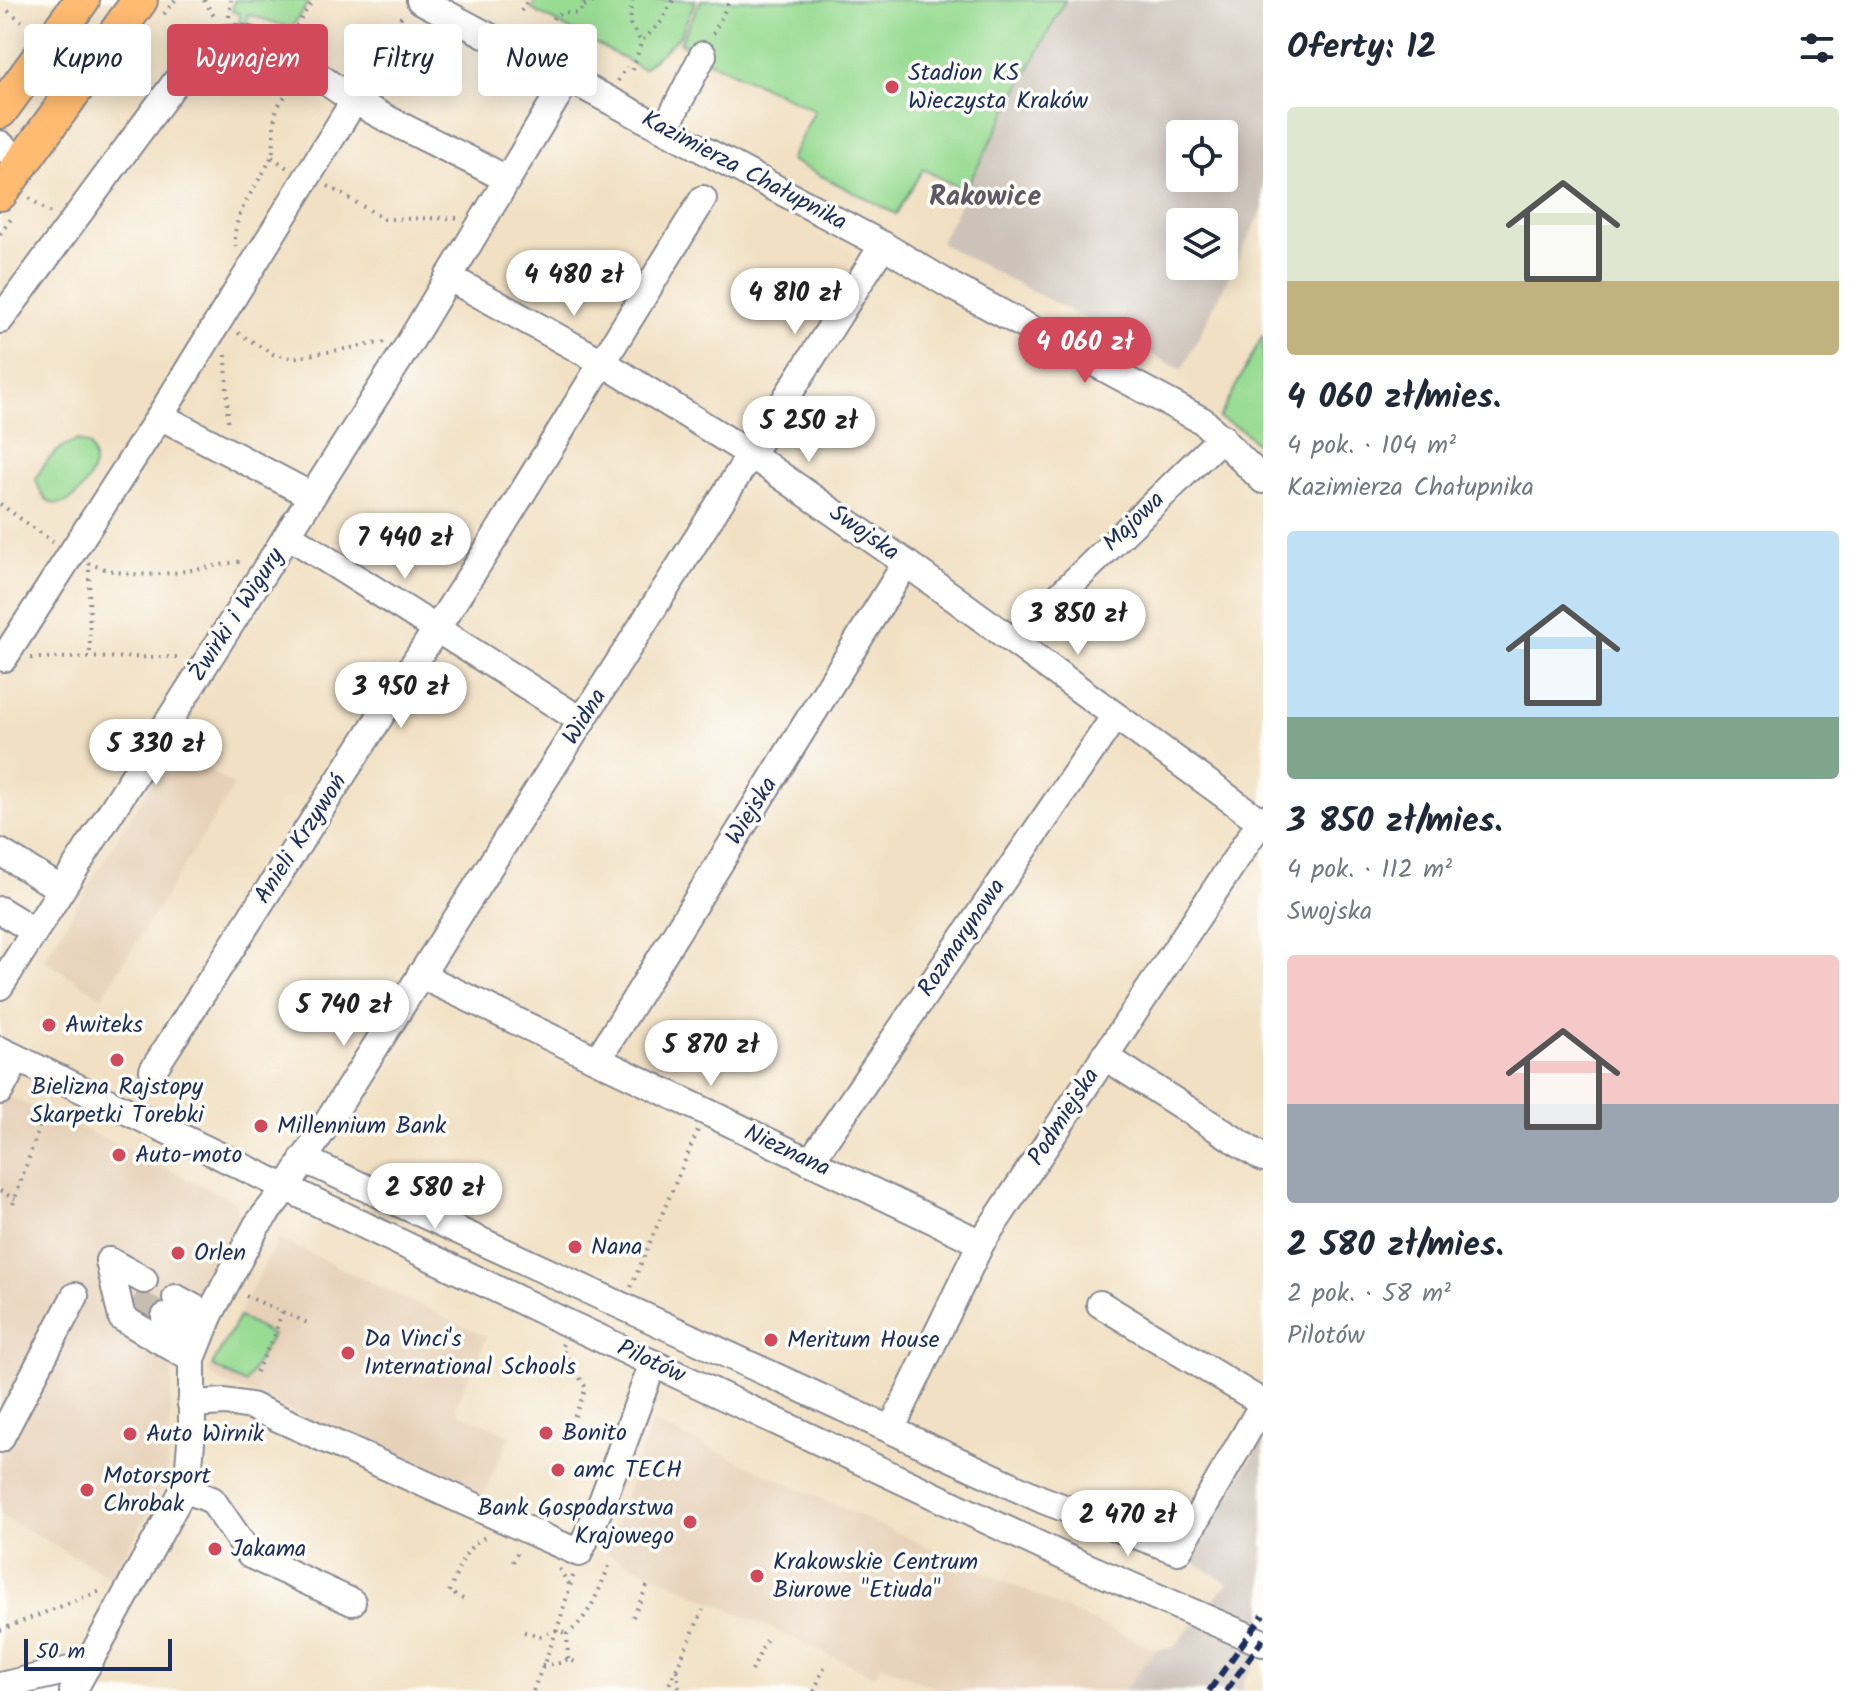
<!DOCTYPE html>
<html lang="pl">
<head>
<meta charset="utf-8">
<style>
  :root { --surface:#fff; --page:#f6f6f7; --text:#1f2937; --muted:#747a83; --accent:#d1495b }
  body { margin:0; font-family:Kalam,sans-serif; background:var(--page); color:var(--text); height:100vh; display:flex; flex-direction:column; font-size:30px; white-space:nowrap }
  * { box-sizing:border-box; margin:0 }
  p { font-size:26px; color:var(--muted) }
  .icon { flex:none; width:44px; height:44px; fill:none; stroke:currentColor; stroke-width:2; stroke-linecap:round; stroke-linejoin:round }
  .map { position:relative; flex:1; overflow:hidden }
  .details { display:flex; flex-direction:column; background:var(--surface); width:600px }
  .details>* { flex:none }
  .banner { position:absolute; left:24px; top:24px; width:760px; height:72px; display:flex; gap:16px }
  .fabs { position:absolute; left:1166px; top:120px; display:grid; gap:16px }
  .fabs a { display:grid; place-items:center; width:72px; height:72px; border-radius:8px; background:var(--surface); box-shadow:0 4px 20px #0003; font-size:40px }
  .scale { position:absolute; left:24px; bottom:20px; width:148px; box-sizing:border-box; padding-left:8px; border:4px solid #1b2f5e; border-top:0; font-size:22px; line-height:28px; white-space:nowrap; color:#1b2f5e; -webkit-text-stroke:6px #fdfcf7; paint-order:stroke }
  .price { position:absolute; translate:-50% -68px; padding:0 18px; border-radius:28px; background:#fff; color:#222; font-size:26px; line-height:52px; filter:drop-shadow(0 2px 4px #0008) }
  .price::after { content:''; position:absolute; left:50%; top:48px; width:24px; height:18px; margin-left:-12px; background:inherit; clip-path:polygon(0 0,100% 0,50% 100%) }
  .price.active { background:var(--accent); color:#fff }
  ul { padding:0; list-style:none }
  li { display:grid; align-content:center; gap:16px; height:424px; padding:0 24px }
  li span { display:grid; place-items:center; height:248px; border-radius:8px; color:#555 }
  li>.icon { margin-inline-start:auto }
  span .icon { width:144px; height:144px; fill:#fffc; stroke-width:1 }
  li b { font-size:34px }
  h2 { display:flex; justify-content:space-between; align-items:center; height:96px; padding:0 24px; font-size:34px }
  .tag { padding:0 28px; border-radius:8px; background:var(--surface); box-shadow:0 4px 20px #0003; font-size:28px; line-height:72px }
  .tag.active { background:var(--accent); color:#fff }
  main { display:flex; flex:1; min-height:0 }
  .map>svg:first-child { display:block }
</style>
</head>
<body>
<main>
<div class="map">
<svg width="1263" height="1691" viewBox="0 0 1263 1691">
  <rect width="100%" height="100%" fill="#fdfcf7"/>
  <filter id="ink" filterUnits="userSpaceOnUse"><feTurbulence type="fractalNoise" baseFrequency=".0125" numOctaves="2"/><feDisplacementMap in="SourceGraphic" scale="16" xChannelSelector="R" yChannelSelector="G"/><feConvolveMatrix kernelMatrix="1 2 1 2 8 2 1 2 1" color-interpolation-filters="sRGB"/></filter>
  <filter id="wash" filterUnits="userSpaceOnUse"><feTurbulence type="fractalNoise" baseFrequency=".006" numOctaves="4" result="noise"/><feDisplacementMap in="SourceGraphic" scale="32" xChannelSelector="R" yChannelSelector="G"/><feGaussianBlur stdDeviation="1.8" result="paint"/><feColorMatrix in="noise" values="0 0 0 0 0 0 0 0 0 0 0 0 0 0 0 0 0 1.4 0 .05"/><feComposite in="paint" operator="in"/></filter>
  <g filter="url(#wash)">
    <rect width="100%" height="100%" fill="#f1e0c3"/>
    <g fill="#e6d0b7">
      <path d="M173,747L234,786L102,997L44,960Z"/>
      <path d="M0,1093L110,1141L236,1202L237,1217L197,1295L173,1357L167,1478L112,1578L0,1515Z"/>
      <path d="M279,1239L487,1337L455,1407L459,1413L510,1435L482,1498L211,1376L208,1370Z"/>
      <path d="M652,1422L1156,1650L1123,1691H942L881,1664L875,1676L606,1553Z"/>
    </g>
    <g fill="#ccc2b9" fill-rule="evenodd">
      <path d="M1065,0H1263V209L1182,370L940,243ZM1180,134H1224V178H1180ZM1180,222H1224V266H1180Z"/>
      <path d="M1263,1438V1654L1244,1680L1242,1691H1123L1156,1650L1173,1648L1228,1583L1191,1561Z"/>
    </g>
    <g fill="#98db93" stroke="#5a8578" stroke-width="2">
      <path d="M234,0H310L282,42L288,27L248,14L246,28L239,27L240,13L232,12Z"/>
      <path d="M537,0H696L680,36L643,69L531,9Z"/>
      <path d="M701,0H1065L965,191L923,169L896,214L790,160L815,110L710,62L703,54L680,43Z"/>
      <path d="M1263,335V450L1241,429L1219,418Z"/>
      <path d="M77,440L89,445C92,451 95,457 94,464C91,483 64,519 44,497C40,493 38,485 36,479C46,459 56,449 77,440Z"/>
      <path d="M239,1317L272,1335L245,1384L212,1366Z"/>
    </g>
  </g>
  <g filter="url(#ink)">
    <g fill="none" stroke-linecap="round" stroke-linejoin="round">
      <path stroke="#c6bdaf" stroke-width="26" stroke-dasharray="26 13" stroke-linecap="butt" d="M133,1300L165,1317"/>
      <g stroke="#868890" stroke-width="30">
        <g id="minor">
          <path d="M420,0L883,245L953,287L1203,421L1263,480"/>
          <path d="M665,129L703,55"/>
          <path d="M0,144L21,162"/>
          <path d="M448,277L602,362L750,454L906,563L1260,821"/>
          <path d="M0,320L195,56C209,40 224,35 244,39C285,46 318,78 352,99C401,129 456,151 506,179"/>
          <path d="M160,416L312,496"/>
          <path d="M288,535L582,721"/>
          <path d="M1013,641L1222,437"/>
          <path d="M4,658L160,416L354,101"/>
          <path d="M0,852L61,889"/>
          <path d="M0,910L34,931"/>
          <path d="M420,975L981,1243"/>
          <path d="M0,986L407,347L568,78"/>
          <path d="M0,1050L563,1321L1069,1559L1263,1643"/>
          <path d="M1104,1056L1263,1158"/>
          <path d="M598,1059L906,563"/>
          <path d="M153,1070L489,547L703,199"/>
          <path d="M0,1091L17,1059"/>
          <path d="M303,1159L1043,1500L1178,1551L1263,1404"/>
          <path d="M810,1162L1115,716"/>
          <path d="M109,1261L122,1318L192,1359"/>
          <path d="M109,1261L144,1280"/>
          <path d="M176,1298L209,1316"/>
          <path d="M1100,1304L1263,1403"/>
          <path d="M165,1317L200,1336"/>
          <path d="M191,1404L225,1402L251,1406L579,1553L600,1507L653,1363"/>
          <path d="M891,1430L981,1243L1263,818"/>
          <path d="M0,1439L75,1296"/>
          <path d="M184,1489L212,1500L250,1555L352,1602"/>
          <path d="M0,1686L87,1666"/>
          <path d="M73,1691L184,1489L188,1477L192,1431V1359L209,1316L257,1225L286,1188L883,245"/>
        </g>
      </g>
      <g stroke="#868890" stroke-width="38">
        <g id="major">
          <path d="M0,111L82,0"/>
          <path d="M0,193L140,0"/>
        </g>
      </g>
      <g stroke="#868890" stroke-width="4" stroke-dasharray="2 6" stroke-linecap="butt">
        <path d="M204,0L215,18"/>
        <path d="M632,0L630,24L641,42"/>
        <path d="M584,6L598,0"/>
        <path d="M8,11L22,21"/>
        <path d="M521,11L528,0"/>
        <path d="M164,14L175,0"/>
        <path d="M229,17L231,0"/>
        <path d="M549,26L555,15L566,12L577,14L584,6L583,0"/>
        <path d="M292,33L313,0"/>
        <path d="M713,34L730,0"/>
        <path d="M128,63L150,78"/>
        <path d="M633,70L641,42L662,21L673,0"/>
        <path d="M363,80L404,12"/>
        <path d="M618,81L627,67"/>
        <path d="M272,157L287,168"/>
        <path d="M328,186L384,219L458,218"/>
        <path d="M29,198L52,214"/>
        <path d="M0,234L13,216"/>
        <path d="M236,247C229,216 258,186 270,160C277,145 271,125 277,109C280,101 290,91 296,84"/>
        <path d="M238,333L273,354L292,358L385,342"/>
        <path d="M226,355L228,426"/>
        <path d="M0,504L53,542"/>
        <path d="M88,563C142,586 189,569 244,561"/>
        <path d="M89,570L90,657"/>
        <path d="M31,658L177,657"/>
        <path d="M0,1191L15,1199"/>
        <path d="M13,1204L47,1105"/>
        <path d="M631,1287L698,1130"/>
        <path d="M246,1296L310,1324"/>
        <path d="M563,1344L561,1347L586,1388L568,1433"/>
        <path d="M256,1372L274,1336L282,1312"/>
        <path d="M513,1562L519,1549"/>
        <path d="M559,1569L569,1584"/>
        <path d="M463,1599L449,1592C458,1573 464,1545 486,1537"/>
        <path d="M633,1617L648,1584"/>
        <path d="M0,1630L103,1590"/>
        <path d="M524,1632L541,1636L557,1630L567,1634"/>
        <path d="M568,1659L567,1634C590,1617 598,1592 609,1566"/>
        <path d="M542,1665L560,1663L568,1659L578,1663"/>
        <path d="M677,1670L679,1691"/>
        <path d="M752,1671L767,1638"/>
        <path d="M533,1691L557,1630L574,1573"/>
        <path d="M666,1691L703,1610"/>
        <path d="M814,1691L825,1665"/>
      </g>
      <use href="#minor" stroke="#fff" stroke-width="26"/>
      <use href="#major" stroke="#ffbb71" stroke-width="34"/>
      <g stroke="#1b2f5e" stroke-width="6" stroke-dasharray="12 6" stroke-linecap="butt">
        <path d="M1209,1691L1263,1615"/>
        <path d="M1226,1691L1263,1639"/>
      </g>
    </g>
  </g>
  <g fill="#d1495b" stroke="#fdfcf7" stroke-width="3">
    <circle cx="892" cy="87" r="8"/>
    <circle cx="49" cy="1025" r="8"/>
    <circle cx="117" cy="1060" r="8"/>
    <circle cx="261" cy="1126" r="8"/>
    <circle cx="119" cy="1155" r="8"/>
    <circle cx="575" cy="1247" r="8"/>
    <circle cx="178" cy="1253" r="8"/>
    <circle cx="771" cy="1340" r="8"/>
    <circle cx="348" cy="1353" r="8"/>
    <circle cx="546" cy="1433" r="8"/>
    <circle cx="130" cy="1434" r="8"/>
    <circle cx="558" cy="1470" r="8"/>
    <circle cx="87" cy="1490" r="8"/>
    <circle cx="690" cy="1522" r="8"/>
    <circle cx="215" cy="1549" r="8"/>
    <circle cx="757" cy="1576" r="8"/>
  </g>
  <g text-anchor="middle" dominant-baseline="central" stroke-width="7" stroke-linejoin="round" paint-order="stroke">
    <g font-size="24" fill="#1b2f5e" stroke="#fdfcf7" text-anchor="start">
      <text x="908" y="73">Stadion KS<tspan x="908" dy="28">Wieczysta Kraków</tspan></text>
      <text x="65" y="1025">Awiteks</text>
      <text x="117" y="1087" text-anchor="middle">Bielizna Rajstopy<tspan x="117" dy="28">Skarpetki Torebki</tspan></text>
      <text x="277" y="1126">Millennium Bank</text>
      <text x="135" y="1155">Auto-moto</text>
      <text x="591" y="1247">Nana</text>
      <text x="194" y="1253">Orlen</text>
      <text x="364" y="1339">Da Vinci's<tspan x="364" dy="28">International Schools</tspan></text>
      <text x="787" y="1340">Meritum House</text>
      <text x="562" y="1433">Bonito</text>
      <text x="146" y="1434">Auto Wirnik</text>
      <text x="574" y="1470">amc TECH</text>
      <text x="103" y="1476">Motorsport<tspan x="103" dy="28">Chrobak</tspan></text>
      <text x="674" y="1508" text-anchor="end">Bank Gospodarstwa<tspan x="674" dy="28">Krajowego</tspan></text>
      <text x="231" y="1549">Jakama</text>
      <text x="773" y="1562">Krakowskie Centrum<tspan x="773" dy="28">Biurowe "Etiuda"</tspan></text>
    </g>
    <g font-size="24" fill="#1b2f5e" stroke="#fdfcf7">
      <text transform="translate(744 171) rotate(28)">Kazimierza Chałupnika</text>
      <text transform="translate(1134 522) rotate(-44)">Majowa</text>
      <text transform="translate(864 533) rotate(35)">Swojska</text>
      <text transform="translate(237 615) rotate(-57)">Żwirki i Wigury</text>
      <text transform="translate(585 717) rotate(-58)">Widna</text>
      <text transform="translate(752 811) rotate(-58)">Wiejska</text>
      <text transform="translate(301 839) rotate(-57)">Anieli Krzywoń</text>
      <text transform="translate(962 938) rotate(-56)">Rozmarynowa</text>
      <text transform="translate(1064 1117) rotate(-57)">Podmiejska</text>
      <text transform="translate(787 1151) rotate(25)">Nieznana</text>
      <text transform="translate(651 1362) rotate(25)">Pilotów</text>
    </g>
    <g font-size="28" font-weight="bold" fill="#5e5962" stroke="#fdfcf7">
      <text x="985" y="197">Rakowice</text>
    </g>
  </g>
</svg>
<div class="fabs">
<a><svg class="icon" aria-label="locate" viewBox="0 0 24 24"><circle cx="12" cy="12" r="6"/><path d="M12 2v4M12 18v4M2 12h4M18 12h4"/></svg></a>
<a><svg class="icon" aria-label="layers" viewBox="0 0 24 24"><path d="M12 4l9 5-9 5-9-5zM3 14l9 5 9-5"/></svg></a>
</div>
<div class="scale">50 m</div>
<b class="price" style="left:574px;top:318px">4 480 zł</b>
<b class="price" style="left:795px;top:336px">4 810 zł</b>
<b class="price active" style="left:1085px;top:385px">4 060 zł</b>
<b class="price" style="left:809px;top:464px">5 250 zł</b>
<b class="price" style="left:405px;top:581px">7 440 zł</b>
<b class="price" style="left:1078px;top:657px">3 850 zł</b>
<b class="price" style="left:401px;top:730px">3 950 zł</b>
<b class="price" style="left:156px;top:787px">5 330 zł</b>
<b class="price" style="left:344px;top:1048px">5 740 zł</b>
<b class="price" style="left:711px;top:1088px">5 870 zł</b>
<b class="price" style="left:435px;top:1231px">2 580 zł</b>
<b class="price" style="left:1128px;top:1558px">2 470 zł</b>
<div class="banner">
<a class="tag">Kupno</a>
<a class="tag active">Wynajem</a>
<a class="tag">Filtry</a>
<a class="tag">Nowe</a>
</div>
</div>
<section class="details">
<h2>Oferty: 12<svg class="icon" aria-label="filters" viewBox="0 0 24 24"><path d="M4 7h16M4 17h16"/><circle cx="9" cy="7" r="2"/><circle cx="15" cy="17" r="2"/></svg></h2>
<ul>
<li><span style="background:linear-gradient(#dfe7d0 70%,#c2b280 0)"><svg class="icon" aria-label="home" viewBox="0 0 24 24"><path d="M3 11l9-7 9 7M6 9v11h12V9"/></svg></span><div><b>4 060 zł/mies.</b><p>4 pok. · 104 m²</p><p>Kazimierza Chałupnika</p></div></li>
<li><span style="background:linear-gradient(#bfe0f5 75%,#7fa58c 0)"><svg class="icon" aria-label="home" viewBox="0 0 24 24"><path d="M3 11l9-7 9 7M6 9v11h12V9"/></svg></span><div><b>3 850 zł/mies.</b><p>4 pok. · 112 m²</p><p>Swojska</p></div></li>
<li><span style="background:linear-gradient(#f6c9c9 60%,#9aa5b1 0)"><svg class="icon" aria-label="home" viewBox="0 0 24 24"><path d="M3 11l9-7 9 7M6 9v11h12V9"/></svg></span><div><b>2 580 zł/mies.</b><p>2 pok. · 58 m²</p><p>Pilotów</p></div></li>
</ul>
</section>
</main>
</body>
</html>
